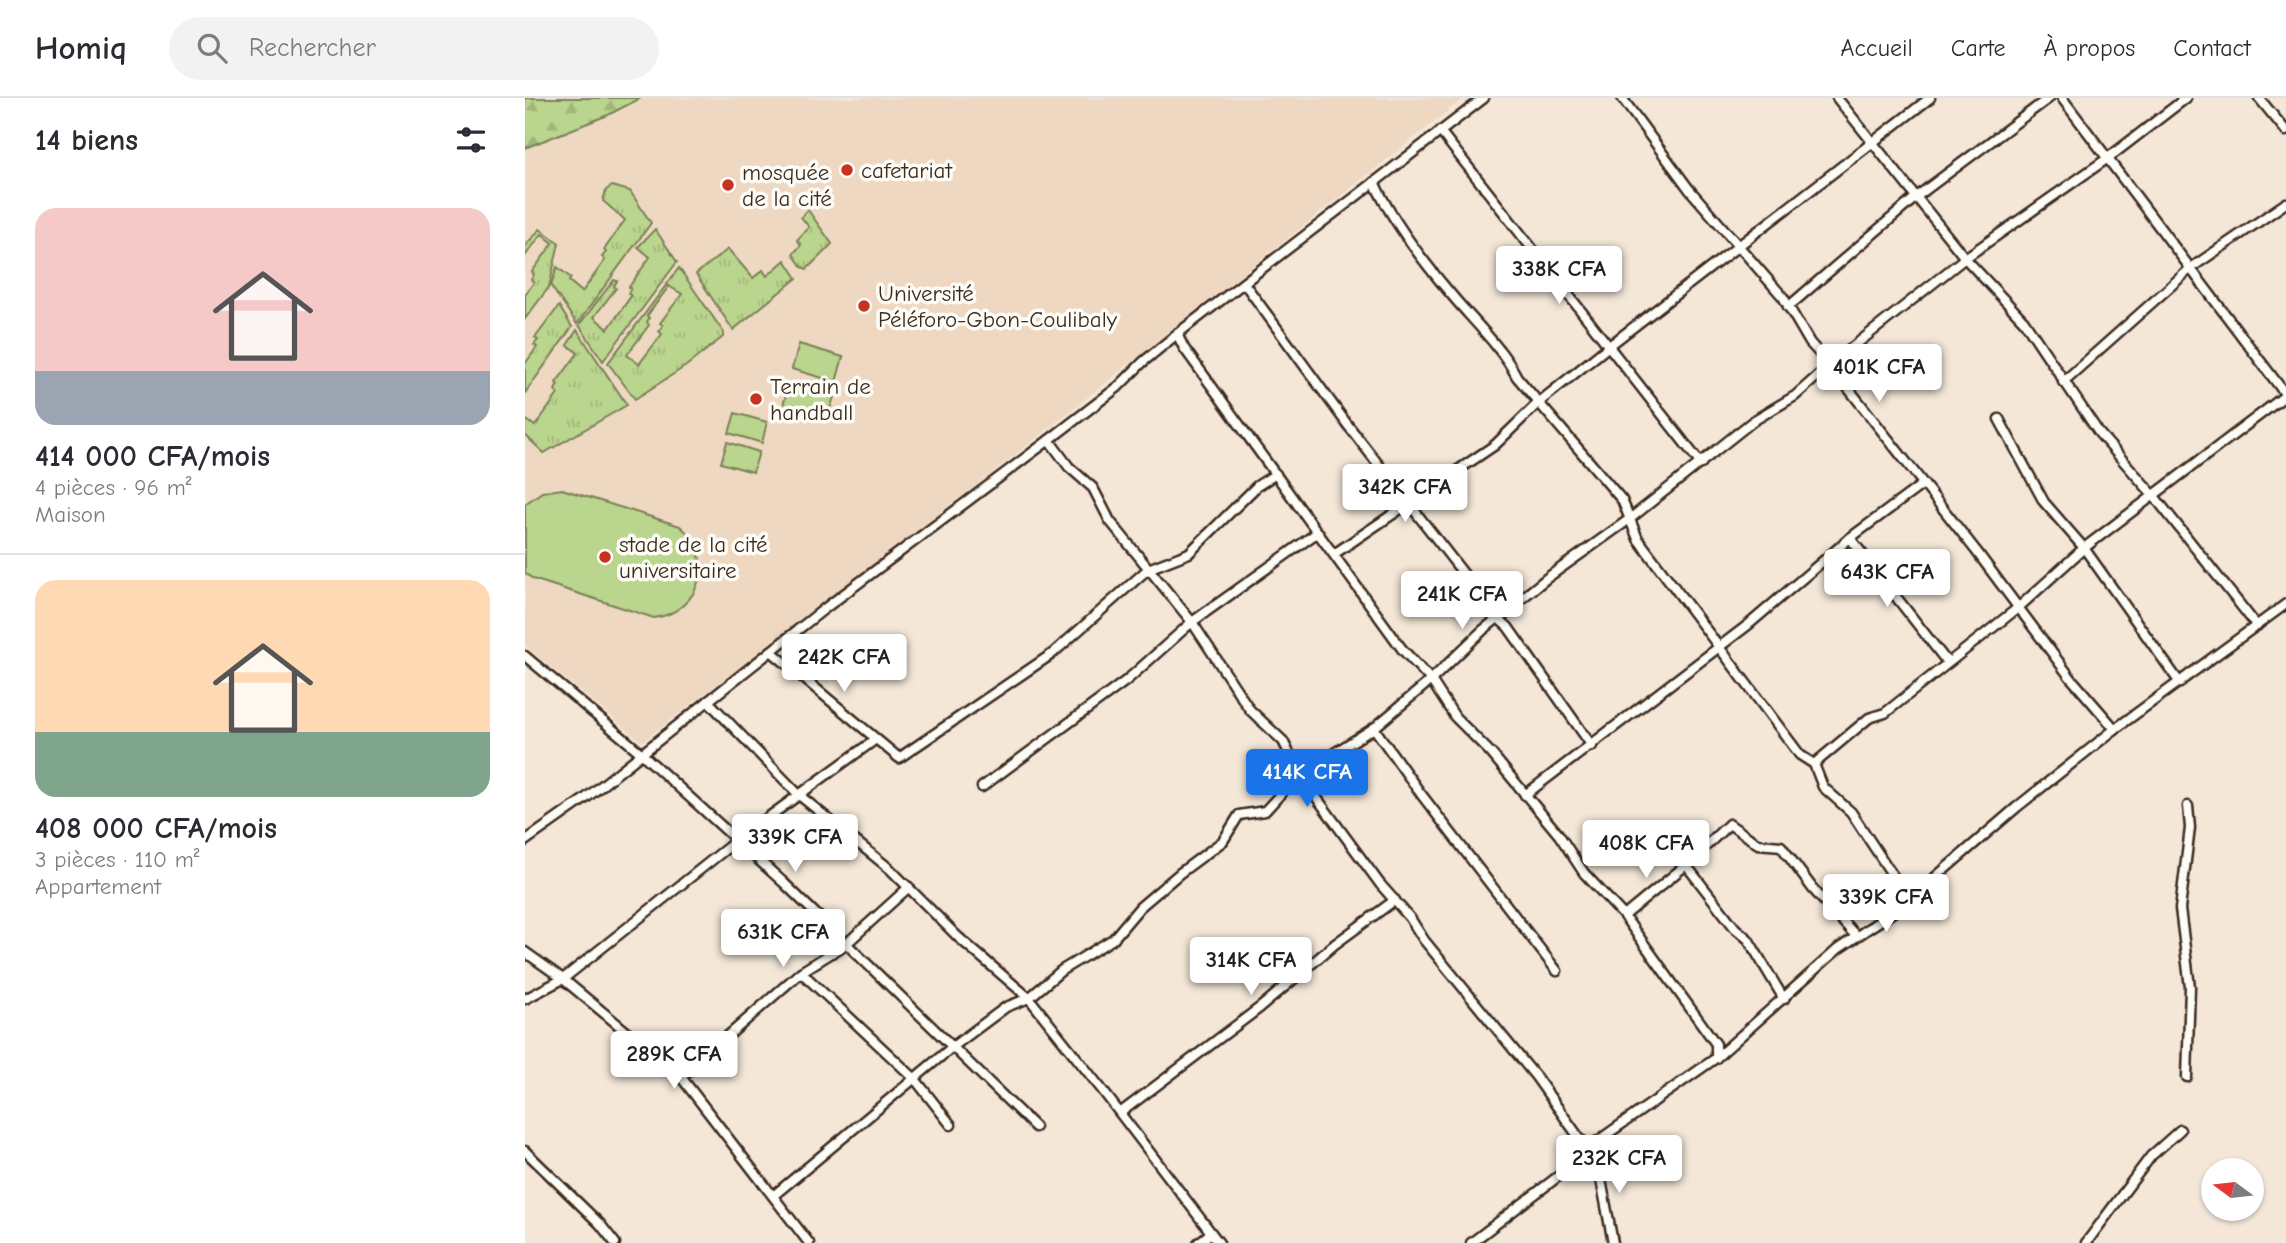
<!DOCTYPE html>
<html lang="fr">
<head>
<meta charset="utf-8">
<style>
  :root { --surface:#fff; --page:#f2f2f3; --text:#2b2b33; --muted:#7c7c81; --line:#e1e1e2; --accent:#1a73e8 }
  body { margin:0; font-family:"Comic Neue",sans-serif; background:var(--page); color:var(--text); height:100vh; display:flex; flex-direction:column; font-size:26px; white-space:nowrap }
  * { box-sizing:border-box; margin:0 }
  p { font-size:23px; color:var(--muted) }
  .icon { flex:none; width:38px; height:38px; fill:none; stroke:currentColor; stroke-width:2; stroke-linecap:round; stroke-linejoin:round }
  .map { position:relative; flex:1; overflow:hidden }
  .drawer { display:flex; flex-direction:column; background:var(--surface); width:525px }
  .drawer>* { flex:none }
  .needle { width:46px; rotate:285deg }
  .controls { position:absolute; left:1676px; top:1060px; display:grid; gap:14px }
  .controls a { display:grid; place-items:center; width:63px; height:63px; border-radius:50%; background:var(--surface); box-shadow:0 2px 5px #0004; font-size:35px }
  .price { position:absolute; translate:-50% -60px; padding:0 16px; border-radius:7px; background:#fff; color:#222; font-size:23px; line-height:46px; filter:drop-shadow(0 2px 4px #0008) }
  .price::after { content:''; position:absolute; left:50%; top:42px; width:21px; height:16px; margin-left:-10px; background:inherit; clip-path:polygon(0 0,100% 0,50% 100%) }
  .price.current { background:var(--accent); color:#fff }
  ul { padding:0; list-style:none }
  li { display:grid; align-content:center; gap:14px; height:371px; padding:0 35px }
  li+li { border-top:2px solid var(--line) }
  li span { display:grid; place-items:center; height:217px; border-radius:21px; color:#555 }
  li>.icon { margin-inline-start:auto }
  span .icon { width:126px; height:126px; fill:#fffc; stroke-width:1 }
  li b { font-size:30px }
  h2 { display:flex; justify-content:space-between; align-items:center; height:84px; padding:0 35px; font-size:30px }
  header { display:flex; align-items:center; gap:42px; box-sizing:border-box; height:98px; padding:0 35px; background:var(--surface); border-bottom:2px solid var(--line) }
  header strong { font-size:33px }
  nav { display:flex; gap:38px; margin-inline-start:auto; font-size:24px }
  .search { width:490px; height:63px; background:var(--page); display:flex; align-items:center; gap:18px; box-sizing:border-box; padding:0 24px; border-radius:38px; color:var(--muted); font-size:26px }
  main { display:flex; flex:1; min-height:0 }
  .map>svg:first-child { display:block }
</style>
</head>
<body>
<header>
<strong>Homiq</strong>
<div class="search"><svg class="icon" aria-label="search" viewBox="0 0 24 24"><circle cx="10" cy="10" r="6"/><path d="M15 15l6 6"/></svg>Rechercher</div>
<nav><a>Accueil</a><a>Carte</a><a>À propos</a><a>Contact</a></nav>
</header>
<main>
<section class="drawer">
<h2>14 biens<svg class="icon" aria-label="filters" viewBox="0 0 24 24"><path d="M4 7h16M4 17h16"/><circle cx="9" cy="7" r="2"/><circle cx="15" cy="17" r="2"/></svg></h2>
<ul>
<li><span style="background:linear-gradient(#f6c9c9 75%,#9aa5b1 0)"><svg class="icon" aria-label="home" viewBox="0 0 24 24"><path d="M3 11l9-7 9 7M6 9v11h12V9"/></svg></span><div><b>414 000 CFA/mois</b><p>4 pièces · 96 m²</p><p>Maison</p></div></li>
<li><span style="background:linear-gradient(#ffd9b3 70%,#7fa58c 0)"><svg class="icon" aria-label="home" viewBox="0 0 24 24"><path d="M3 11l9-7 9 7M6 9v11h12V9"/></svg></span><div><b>408 000 CFA/mois</b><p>3 pièces · 110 m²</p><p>Appartement</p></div></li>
</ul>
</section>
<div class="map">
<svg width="1761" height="1145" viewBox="0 0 1761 1145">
  <defs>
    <pattern id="grass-tufts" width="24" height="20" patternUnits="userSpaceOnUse" patternTransform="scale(1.75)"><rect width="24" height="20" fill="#bad58d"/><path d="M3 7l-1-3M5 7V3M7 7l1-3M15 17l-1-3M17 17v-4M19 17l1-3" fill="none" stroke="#a1b779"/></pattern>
    <pattern id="forest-firs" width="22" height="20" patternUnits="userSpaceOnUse" patternTransform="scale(1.75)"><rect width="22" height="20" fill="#bad58d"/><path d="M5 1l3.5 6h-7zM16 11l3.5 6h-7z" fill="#a1b779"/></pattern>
  </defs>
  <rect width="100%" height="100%" fill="#f4e7d8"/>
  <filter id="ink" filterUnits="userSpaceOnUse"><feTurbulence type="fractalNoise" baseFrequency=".0143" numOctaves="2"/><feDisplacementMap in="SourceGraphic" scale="14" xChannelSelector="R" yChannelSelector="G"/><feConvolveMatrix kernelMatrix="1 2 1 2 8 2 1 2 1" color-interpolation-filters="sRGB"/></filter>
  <g filter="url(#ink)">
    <path fill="#eed8c2" d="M118,0H939L480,365L117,644L0,548V50L93,14Z"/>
    <g fill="url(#grass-tufts)" stroke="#7a8056" stroke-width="2" fill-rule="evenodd">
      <path d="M87,88L105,93L126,125L52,226L26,188L32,169L46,180L44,183L57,194L80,162L77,159L81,154L79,152L100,122L78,103L81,92Z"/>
      <path d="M283,112L307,146L282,171L277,169L268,156L276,147L272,142L284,129L276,119Z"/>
      <path d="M15,131L34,145L24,189L0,221V197L9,184L6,182L9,176L7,174L28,145L17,136L0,158V148Z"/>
      <path d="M130,131L152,164L78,263L54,227L89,182L92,183L89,188L91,190L69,219L83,231L106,198L103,195L106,190L104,189L125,159L113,149Z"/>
      <path d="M203,151L228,180L238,172L242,178L260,162L272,180L208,232L171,176Z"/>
      <path d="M154,170L199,235L198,239L161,268L110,301L83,265ZM142,187L157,196L135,225L138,227L134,233L137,236L114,266L102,257L124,227L122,224L124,220L122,218L144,188Z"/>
      <path d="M34,208L47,229L0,295V266L12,249L9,247L13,242L10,240Z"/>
      <path d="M52,232L102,307L19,355L0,337V321L10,328L33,296L30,292L33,287L31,285L53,255L42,247Z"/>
    </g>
    <path fill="url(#forest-firs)" stroke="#7a8056" stroke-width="2" d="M0,0H116L83,17L0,50Z"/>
    <g fill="#bad58d" stroke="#7a8056" stroke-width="2">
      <path d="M274,246L318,259L311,284L267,271Z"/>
      <path d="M264,286L309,299L301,323L257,311Z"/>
      <path d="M210,315L242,324L237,345L204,335Z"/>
      <path d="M202,344L234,354L228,374L196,365Z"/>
      <path d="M37,391L155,428C192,458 176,514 129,520L8,481L0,475V406L17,394Z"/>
    </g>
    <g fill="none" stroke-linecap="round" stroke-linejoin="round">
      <g stroke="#3b2a1e" stroke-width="13">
        <g id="minor">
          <path d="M1097,0L1164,91L1258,199L1285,245L1305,267L1452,454L1545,579L1590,631"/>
          <path d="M1312,0L1440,160L1499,223L1574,335L1629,398L1732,528"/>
          <path d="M1537,0L1761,297"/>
          <path d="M1734,0L1761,33"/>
          <path d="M915,33L1176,366"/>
          <path d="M849,84C868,124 897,162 925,195C948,223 975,247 992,279L1097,402L1113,441L1275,657L1289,666L1298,689L1326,714L1370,781L1377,808"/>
          <path d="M719,185L822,326L973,520L983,529L1067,648"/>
          <path d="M1263,209L1391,99L1524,0"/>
          <path d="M652,236L659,250L877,551L906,582L930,619L966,655L1034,737L1059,775L1099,818L1191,946V960"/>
          <path d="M1538,284L1666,170L1761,105"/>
          <path d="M1474,321L1519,404L1559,450L1655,585"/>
          <path d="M524,342L544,369L568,390L585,423L667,524L725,612L758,643L768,663L771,679L786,692L855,786L885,820L899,842L1011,979L1055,1041L1071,1055L1088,1145"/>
          <path d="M1325,440L1422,564"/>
          <path d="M809,456L970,347L1013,305L1084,248L1405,0"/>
          <path d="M246,553L374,660L527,556L623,471L664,455L732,388L751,376"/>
          <path d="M0,558L116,655L259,785L510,1029"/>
          <path d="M183,603L274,697L365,771L433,839L504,900L578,993L694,1145"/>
          <path d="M849,630L896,696L1032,873"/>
          <path d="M1289,666L1344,620L1360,615L1494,509L1559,450L1761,297"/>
          <path d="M457,689L602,582L667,524L793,434"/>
          <path d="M1000,697L1223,527L1325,440L1398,386"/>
          <path d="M0,743L61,700L299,511L524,342L593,289L618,264L652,236L959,0"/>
          <path d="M1161,767L1210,830L1223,841L1259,901"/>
          <path d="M1099,818L1161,767L1204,726L1233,746L1256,748L1288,791L1331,838"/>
          <path d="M0,854L38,881L156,979L284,1145"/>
          <path d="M276,874L390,981L426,1027"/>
          <path d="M0,901L38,881L212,742L351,641"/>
          <path d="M156,979L276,874L321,846L384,789"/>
          <path d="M1662,979L1665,889L1655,811L1665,730L1663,708"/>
          <path d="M595,1015L737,908L810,846L870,802"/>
          <path d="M0,1053L75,1126L90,1145"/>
          <path d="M248,1098L426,950L481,909L504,900L537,872L588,841L615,809L655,775L698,743L714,717L740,713L771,679L849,630L906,582L958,532L1022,480L1106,420L1228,323L1270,298L1305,267L1440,160L1583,60L1661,0"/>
          <path d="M673,1145L686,1135"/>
          <path d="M946,1145L1035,1077L1064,1049L1191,960L1313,851L1377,808L1492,709L1590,631L1761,506"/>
          <path d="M1561,1145L1626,1058L1655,1032"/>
        </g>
      </g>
      <use href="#minor" stroke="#fdfcf7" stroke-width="8"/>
    </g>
  </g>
  <g fill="#c8321e" stroke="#fdfcf7" stroke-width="2.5">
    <circle cx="322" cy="72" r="7"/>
    <circle cx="203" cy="87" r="7"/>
    <circle cx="339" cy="208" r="7"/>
    <circle cx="231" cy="301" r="7"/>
    <circle cx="80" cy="459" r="7"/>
  </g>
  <g text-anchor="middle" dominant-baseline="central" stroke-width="7" stroke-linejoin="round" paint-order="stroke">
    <g font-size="23" fill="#3b2a1e" stroke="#fdfcf7" text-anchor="start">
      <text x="336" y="72">cafetariat</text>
      <text x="217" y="74">mosquée<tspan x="217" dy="26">de la cité</tspan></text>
      <text x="353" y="195">Université<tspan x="353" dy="26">Péléforo-Gbon-Coulibaly</tspan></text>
      <text x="245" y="288">Terrain de<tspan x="245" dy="26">handball</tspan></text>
      <text x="94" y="446">stade de la cité<tspan x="94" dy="26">universitaire</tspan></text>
    </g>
  </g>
</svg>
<div class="controls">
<a><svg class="needle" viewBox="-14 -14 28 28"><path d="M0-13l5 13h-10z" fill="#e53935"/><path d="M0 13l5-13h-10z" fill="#7c7c81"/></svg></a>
</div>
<b class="price" style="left:1034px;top:208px">338K CFA</b>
<b class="price" style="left:1354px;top:306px">401K CFA</b>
<b class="price" style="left:880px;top:426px">342K CFA</b>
<b class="price" style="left:1362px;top:511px">643K CFA</b>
<b class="price" style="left:937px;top:533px">241K CFA</b>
<b class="price" style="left:319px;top:596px">242K CFA</b>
<b class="price current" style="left:782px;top:711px">414K CFA</b>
<b class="price" style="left:270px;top:776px">339K CFA</b>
<b class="price" style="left:1121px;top:782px">408K CFA</b>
<b class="price" style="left:1361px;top:836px">339K CFA</b>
<b class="price" style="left:258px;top:871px">631K CFA</b>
<b class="price" style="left:726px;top:899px">314K CFA</b>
<b class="price" style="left:149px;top:993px">289K CFA</b>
<b class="price" style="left:1094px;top:1097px">232K CFA</b>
</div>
</main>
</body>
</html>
